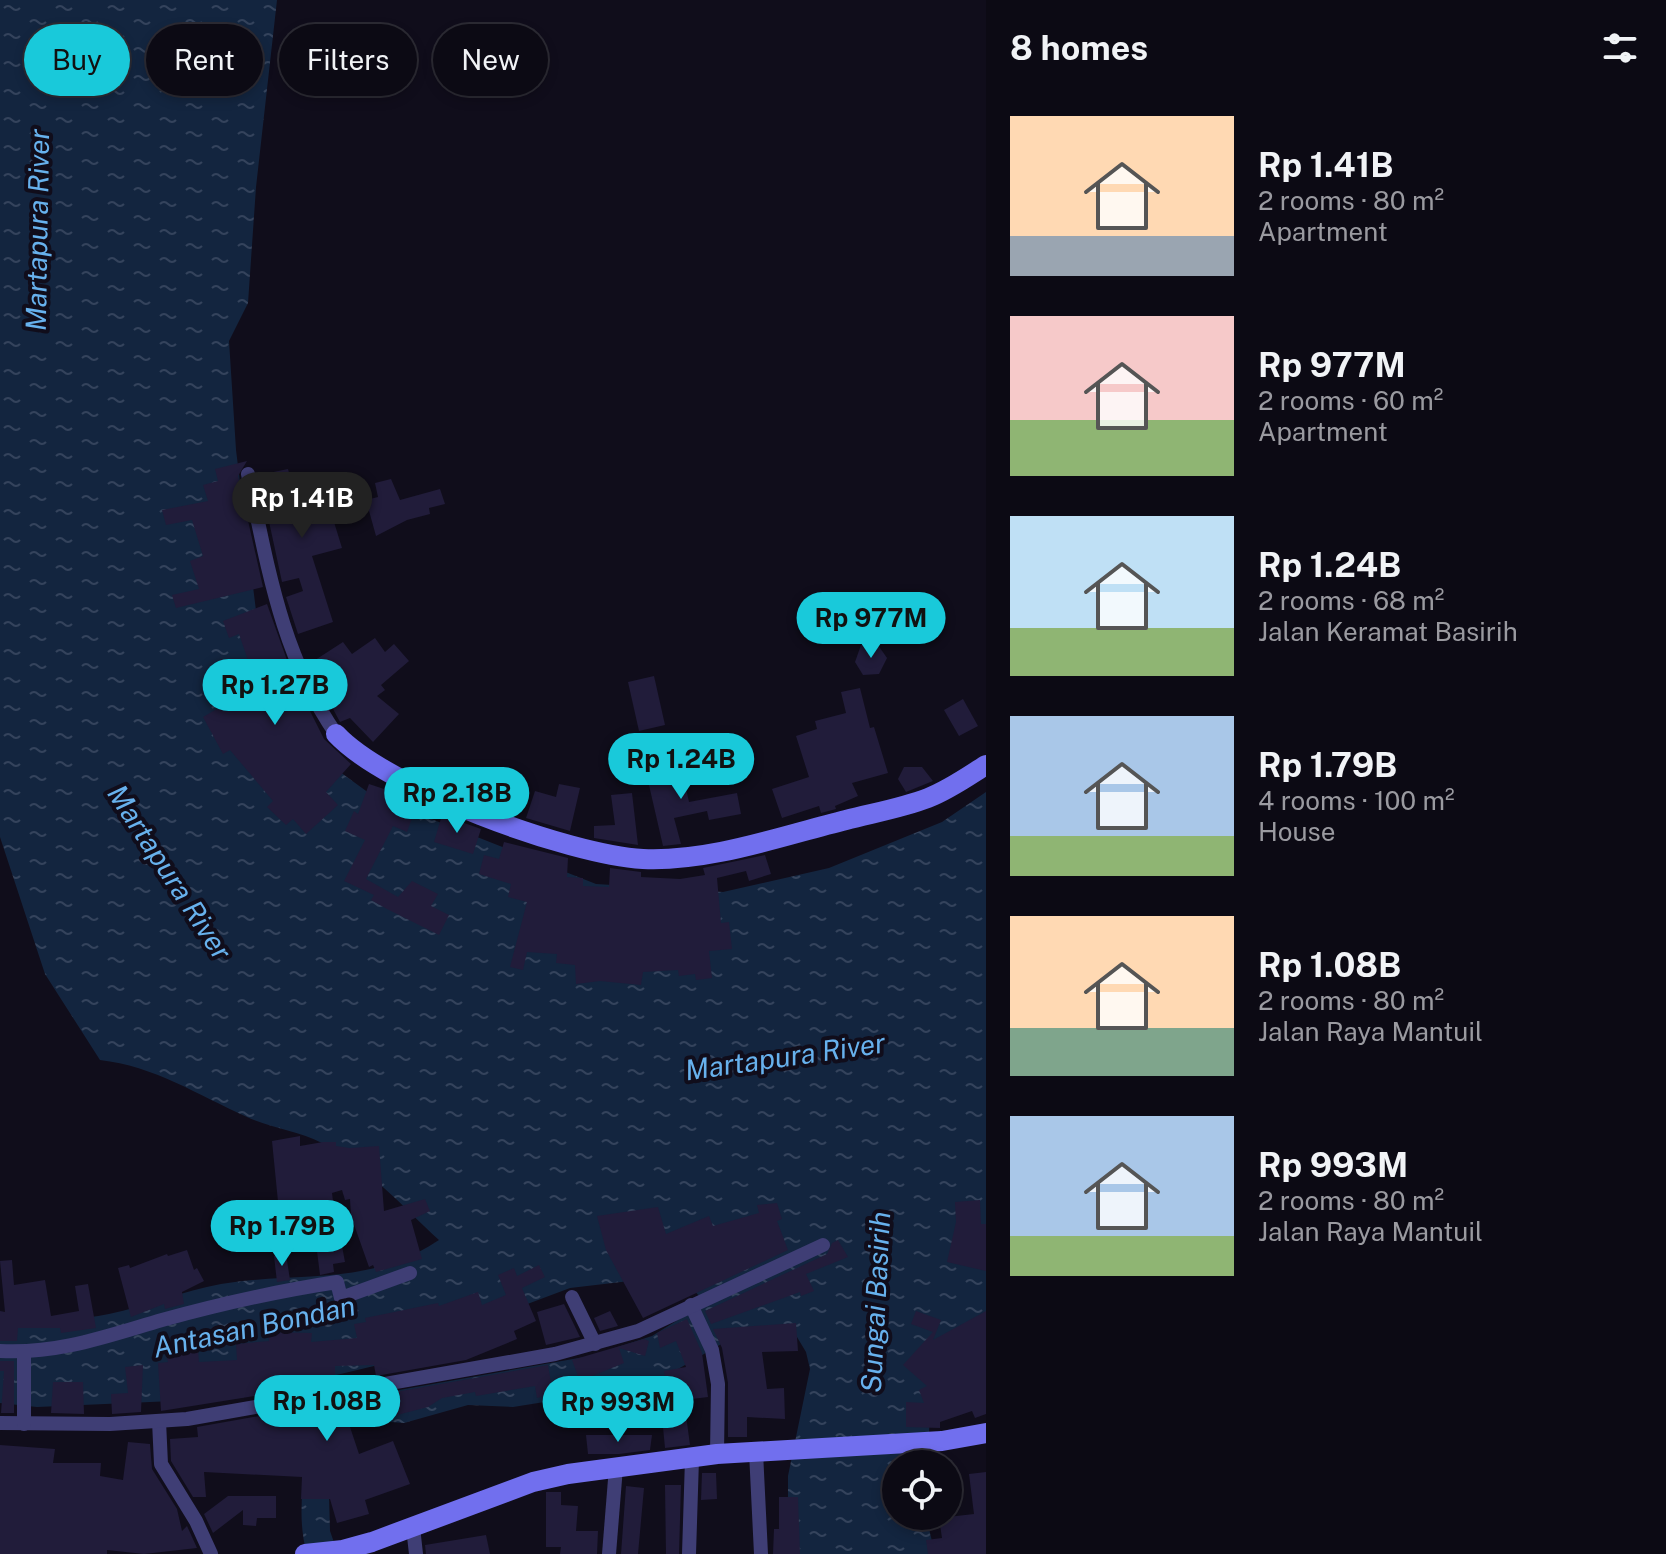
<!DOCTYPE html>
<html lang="en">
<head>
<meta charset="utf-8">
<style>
  :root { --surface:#0c0a14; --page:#1a1822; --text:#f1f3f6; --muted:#9a9aa0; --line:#2c2b34; --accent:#19c9da }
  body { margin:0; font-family:"Public Sans",sans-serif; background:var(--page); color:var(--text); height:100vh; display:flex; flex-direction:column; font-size:30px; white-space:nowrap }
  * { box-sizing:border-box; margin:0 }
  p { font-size:26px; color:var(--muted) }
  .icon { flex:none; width:44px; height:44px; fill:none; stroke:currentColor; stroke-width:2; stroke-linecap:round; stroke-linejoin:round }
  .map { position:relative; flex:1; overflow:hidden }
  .drawer { display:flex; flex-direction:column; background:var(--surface); width:680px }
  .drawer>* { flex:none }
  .top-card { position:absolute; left:24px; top:24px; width:760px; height:72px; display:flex; gap:16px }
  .fabs { position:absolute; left:882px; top:1450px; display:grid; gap:16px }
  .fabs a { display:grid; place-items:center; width:80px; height:80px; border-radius:50%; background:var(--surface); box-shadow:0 4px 12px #0003,0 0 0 2px var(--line); font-size:40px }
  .price { position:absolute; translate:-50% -68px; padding:0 18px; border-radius:28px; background:var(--accent); color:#111; font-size:26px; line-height:52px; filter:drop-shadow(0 2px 4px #0008) }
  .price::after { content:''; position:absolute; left:50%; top:48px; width:24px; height:18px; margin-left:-12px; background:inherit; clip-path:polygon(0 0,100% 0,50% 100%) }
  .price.current { background:#222; color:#fff }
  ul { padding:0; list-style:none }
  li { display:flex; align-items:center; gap:24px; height:200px; padding:0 24px }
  li span { display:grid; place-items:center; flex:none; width:224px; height:160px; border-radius:0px; color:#555 }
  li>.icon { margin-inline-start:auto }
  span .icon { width:96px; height:96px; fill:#fffc; stroke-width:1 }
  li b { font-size:34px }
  h2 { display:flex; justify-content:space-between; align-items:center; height:96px; padding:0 24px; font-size:34px }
  .pill { padding:0 28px; border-radius:36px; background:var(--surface); box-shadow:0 4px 12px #0003,0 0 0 2px var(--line); font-size:28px; line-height:72px }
  .pill.current { background:var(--accent); color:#111 }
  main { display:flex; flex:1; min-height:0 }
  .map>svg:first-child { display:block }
</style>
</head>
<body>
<main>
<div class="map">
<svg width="986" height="1554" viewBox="0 0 986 1554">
  <defs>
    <pattern id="water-ripples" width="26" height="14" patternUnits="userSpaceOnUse" patternTransform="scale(2)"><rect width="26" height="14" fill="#13253f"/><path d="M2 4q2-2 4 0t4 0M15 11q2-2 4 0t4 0" fill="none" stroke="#34435c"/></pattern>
  </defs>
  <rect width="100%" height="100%" fill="#100d1b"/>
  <path fill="url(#water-ripples)" d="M0,0H277L256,187L248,303L229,341L236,450L262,659L314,753L373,796L596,884L723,892L829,868L942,822L986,792V1333L930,1404L928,1464H896V1516H926L935,1554H788V1476L810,1369L806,1352L794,1332L747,1329L666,1376L588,1395L513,1407L468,1405L404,1423L347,1419L327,1424L330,1531L338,1554H307C294,1509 307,1459 316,1414L360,1397L590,1356L652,1336L699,1307L702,1299L689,1285L638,1280L570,1288L503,1313L424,1354L240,1398L37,1407L0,1403V1321C37,1322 73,1321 109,1314C147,1306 183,1291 221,1284C298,1271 370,1287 439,1240C403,1207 366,1165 322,1143C299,1131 271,1128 247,1117C198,1095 154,1066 100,1060L45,974L0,837Z"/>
  <g fill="#211c3a">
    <path d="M247,461L238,476L263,587L176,608L172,595L199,589L190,561L203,556L192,520L166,525L162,510L208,501L203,485L218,481L215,469Z"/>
    <path d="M288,469L292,484L329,477L341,520L334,522L342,548L312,556L333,622L298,634L286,597L303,591L299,578L282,582L259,475Z"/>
    <path d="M391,479L400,500L440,489L445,504L429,508L430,514L407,520L376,536L366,500L378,497L375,483Z"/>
    <path d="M267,604L293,677L324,739L351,764L326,792L338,805L306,834L293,819L286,825L267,807L273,801L230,750L223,754L203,717L222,706L213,687L244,674L242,669L250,666L239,634L229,638L223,621Z"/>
    <path d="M375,638L385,652L394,644L409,661L381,685L385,690L377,696L399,714L373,742L350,718L340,722L309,664L343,642L352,654Z"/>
    <path d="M861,645H878L887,658L879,674L863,675L855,662Z"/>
    <path d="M654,676L665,725L639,731L628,682Z"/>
    <path d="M860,688L870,728L874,727L888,773L852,783L858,796L835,806L836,809L821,813L819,806L782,818L772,789L809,777L796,736L817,729L815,721L846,713L841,692Z"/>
    <path d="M963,699L978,726L959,736L944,710Z"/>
    <path d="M667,755L672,786L685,784L689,802L737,793L741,814L709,820L707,811L674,818L681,844L663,846L643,759Z"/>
    <path d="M904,767H922L933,781L906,792L898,779Z"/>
    <path d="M369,784L384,789L385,785L403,795L398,807L414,813L407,832L393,826L366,879L398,897L412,881L438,894L431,906L449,915L439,935L387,909L371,900L374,895L344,881L365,840L345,831L354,811L358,814Z"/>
    <path d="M559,784L580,788L570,831L526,818L535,791L556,797Z"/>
    <path d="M632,793L638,845L594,838V826L615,825L611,795Z"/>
    <path d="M442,815L481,829L473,854L434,842Z"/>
    <path d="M504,842L568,858L567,877L583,878V886L609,887L610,868L641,872V877L680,879L705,875L703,868L765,855L771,874L749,881L746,871L717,878L721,923L729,922L732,949L709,951L712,978L696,980L695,974L679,976L678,970L643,972L641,985L600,981L576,984L575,965L556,963L557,954L527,952L523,970L510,967L527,902L508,897L511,884L479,874L484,855L499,859Z"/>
    <path d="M300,1136V1146L323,1142H336V1146L350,1148L379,1146L384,1211L425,1199L430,1211L411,1220L422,1259L376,1272L373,1265L369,1267L351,1216L350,1199L345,1200L342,1190L332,1193L333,1201L324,1202L327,1232L339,1230L345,1262L333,1264L334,1272L320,1275L317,1251L283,1252L272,1141Z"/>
    <path d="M980,1200L981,1224H986V1271L947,1262L956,1222L955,1202Z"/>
    <path d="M777,1203L782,1219L777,1221L788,1250L643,1318L606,1250L597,1216L658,1207L666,1234L709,1216L713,1226L759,1213L757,1205Z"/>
    <path d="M838,1240L848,1257L806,1274L814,1291L801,1296L800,1292L711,1324L705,1311L827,1254L832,1243Z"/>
    <path d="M187,1250L194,1270L197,1268L204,1281L182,1292L184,1304L165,1309L164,1304L131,1317L118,1268L129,1265L130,1268L167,1254L168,1256Z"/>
    <path d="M286,1254L290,1280L277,1282L274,1256Z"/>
    <path d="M12,1260L14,1285L45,1280L51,1316L79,1311L75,1286L88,1284L96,1328L61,1333L60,1328H18L17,1341H0V1311L5,1312L0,1261Z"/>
    <path d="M539,1265L545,1277L522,1288L536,1321L514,1331L517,1339L466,1360L376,1376L374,1365L335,1366V1383L161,1411L158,1363L168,1362L166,1355L198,1350L199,1362L237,1360L236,1344L269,1341L268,1332L312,1333L311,1342L357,1338L354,1324L366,1322L365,1318L438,1303L439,1306L478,1292L482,1305L506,1295L498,1275L514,1268L517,1276Z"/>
    <path d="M564,1304L580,1337L546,1345L537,1312Z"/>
    <path d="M610,1311L618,1326L600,1331L594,1318Z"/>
    <path d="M916,1311L941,1320L933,1340L986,1311V1414L975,1418L972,1411L940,1422V1428L906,1427V1402L924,1403L919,1390L927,1386L903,1365L933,1332L911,1324Z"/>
    <path d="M687,1319L702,1353L708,1397L684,1400L690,1445L665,1448L660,1396L669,1395L664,1371L686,1367L676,1341L660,1348L657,1333Z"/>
    <path d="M796,1323L798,1351L762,1352L767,1389L784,1388L785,1419L747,1417V1437H728V1383L722,1348L713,1329Z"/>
    <path d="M644,1339L649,1341L645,1356L619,1348L624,1363L580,1381L572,1360Z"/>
    <path d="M0,1361H14V1413H1L4,1371H0Z"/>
    <path d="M143,1365L141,1412L112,1414L111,1394L128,1393L125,1367Z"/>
    <path d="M548,1365L553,1394L537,1398L535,1386L476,1396L475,1392L442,1398L428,1407L397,1415L347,1418L359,1454L393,1441L410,1484L365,1500L369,1514L337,1523L330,1499H301L302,1477L204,1472L206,1497H193L171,1461L170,1439L198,1437L197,1427Z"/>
    <path d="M53,1382H83L84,1414L51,1413Z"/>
    <path d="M583,1398H618V1412L584,1413Z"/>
    <path d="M586,1435H652L650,1450L619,1454H588Z"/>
    <path d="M128,1442L150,1444L152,1469L177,1509L182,1531L187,1526L197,1548L144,1554L107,1550V1554H0V1445L55,1449L53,1463H101L100,1476L123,1480Z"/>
    <path d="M986,1472V1554H928L926,1540L942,1538L939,1518L974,1514L969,1474Z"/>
    <path d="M702,1473H716L717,1499L701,1500Z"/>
    <path d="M665,1485H681L679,1554H666Z"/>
    <path d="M626,1486L644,1488L638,1554H621Z"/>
    <path d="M546,1492H561V1505L578,1506L576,1531H598L597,1554H560L561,1547H546Z"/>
    <path d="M228,1496H276V1518H257L256,1526L243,1525V1510L213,1533L204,1514Z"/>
    <path d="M779,1497H798L800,1554H773L774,1529H779Z"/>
    <path d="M486,1535L490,1554H426L425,1545Z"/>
  </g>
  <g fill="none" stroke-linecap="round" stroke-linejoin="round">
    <g stroke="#3f3e75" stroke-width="14">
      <path d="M248,474C268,567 281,654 336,734"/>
      <path d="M572,1297L595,1344"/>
      <path d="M691,1305L712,1350L718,1384L717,1454"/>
      <path d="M0,1351C59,1354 107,1336 162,1320C220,1304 278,1291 337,1282L341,1298L410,1273"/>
      <path d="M159,1421L161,1464L196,1521L211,1554"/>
      <path d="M0,1423L110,1424L187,1419L555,1354L638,1331L823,1245"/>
      <path d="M24,1424V1352"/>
      <path d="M756,1452L761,1554"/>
      <path d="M413,1527L416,1554"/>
      <path d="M609,1554L616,1467"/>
      <path d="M689,1554L692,1459"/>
    </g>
    <g stroke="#716fee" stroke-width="20">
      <path d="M336,734C386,788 569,855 643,859C710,862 781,836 846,820C873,813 902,808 928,798C949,790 967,777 986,765"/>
      <path d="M305,1554L343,1550L372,1542L533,1482L568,1474L717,1454L942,1441L986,1433"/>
    </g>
  </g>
  <g text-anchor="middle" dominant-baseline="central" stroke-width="8" stroke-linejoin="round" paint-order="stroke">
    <g font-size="28" font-style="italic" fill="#67b1ed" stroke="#100d1b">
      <text transform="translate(37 230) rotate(-89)">Martapura River</text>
      <text transform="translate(170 872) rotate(57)">Martapura River</text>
      <text transform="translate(785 1056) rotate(-8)">Martapura River</text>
      <text transform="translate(875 1302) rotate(-87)">Sungai Basirih</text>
      <text transform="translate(254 1326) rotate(-12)">Antasan Bondan</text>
    </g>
  </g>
</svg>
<div class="fabs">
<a><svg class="icon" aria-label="locate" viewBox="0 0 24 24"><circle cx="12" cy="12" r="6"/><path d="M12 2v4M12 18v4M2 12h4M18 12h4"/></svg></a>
</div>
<b class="price current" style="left:302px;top:540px">Rp 1.41B</b>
<b class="price" style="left:871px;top:660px">Rp 977M</b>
<b class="price" style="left:275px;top:727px">Rp 1.27B</b>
<b class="price" style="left:681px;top:801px">Rp 1.24B</b>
<b class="price" style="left:457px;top:835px">Rp 2.18B</b>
<b class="price" style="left:282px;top:1268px">Rp 1.79B</b>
<b class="price" style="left:327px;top:1443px">Rp 1.08B</b>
<b class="price" style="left:618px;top:1444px">Rp 993M</b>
<div class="top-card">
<a class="pill current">Buy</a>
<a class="pill">Rent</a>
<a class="pill">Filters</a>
<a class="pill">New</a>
</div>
</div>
<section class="drawer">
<h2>8 homes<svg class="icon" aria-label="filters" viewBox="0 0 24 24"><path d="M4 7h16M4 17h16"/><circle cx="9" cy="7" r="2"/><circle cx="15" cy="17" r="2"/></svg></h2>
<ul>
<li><span style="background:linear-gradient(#ffd9b3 75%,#9aa5b1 0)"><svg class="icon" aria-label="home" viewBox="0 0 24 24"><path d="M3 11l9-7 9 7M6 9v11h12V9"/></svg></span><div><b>Rp 1.41B</b><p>2 rooms · 80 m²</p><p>Apartment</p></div></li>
<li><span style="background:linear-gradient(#f6c9c9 65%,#8fb573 0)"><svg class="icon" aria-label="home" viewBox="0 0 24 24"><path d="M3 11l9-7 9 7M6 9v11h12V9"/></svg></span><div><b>Rp 977M</b><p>2 rooms · 60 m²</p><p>Apartment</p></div></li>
<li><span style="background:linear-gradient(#bfe0f5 70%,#8fb573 0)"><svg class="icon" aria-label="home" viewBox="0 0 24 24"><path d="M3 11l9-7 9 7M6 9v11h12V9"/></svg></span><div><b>Rp 1.24B</b><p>2 rooms · 68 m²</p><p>Jalan Keramat Basirih</p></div></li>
<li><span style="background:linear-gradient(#a9c7e8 75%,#8fb573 0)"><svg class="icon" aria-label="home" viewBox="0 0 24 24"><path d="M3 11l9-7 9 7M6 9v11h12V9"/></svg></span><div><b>Rp 1.79B</b><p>4 rooms · 100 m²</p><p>House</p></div></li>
<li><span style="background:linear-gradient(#ffd9b3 70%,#7fa58c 0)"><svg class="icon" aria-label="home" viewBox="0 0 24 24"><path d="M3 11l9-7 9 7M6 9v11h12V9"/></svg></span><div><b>Rp 1.08B</b><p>2 rooms · 80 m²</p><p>Jalan Raya Mantuil</p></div></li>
<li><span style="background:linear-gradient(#a9c7e8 75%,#8fb573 0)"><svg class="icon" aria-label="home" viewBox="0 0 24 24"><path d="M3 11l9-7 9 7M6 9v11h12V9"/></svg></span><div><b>Rp 993M</b><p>2 rooms · 80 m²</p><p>Jalan Raya Mantuil</p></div></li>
</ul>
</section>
</main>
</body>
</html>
